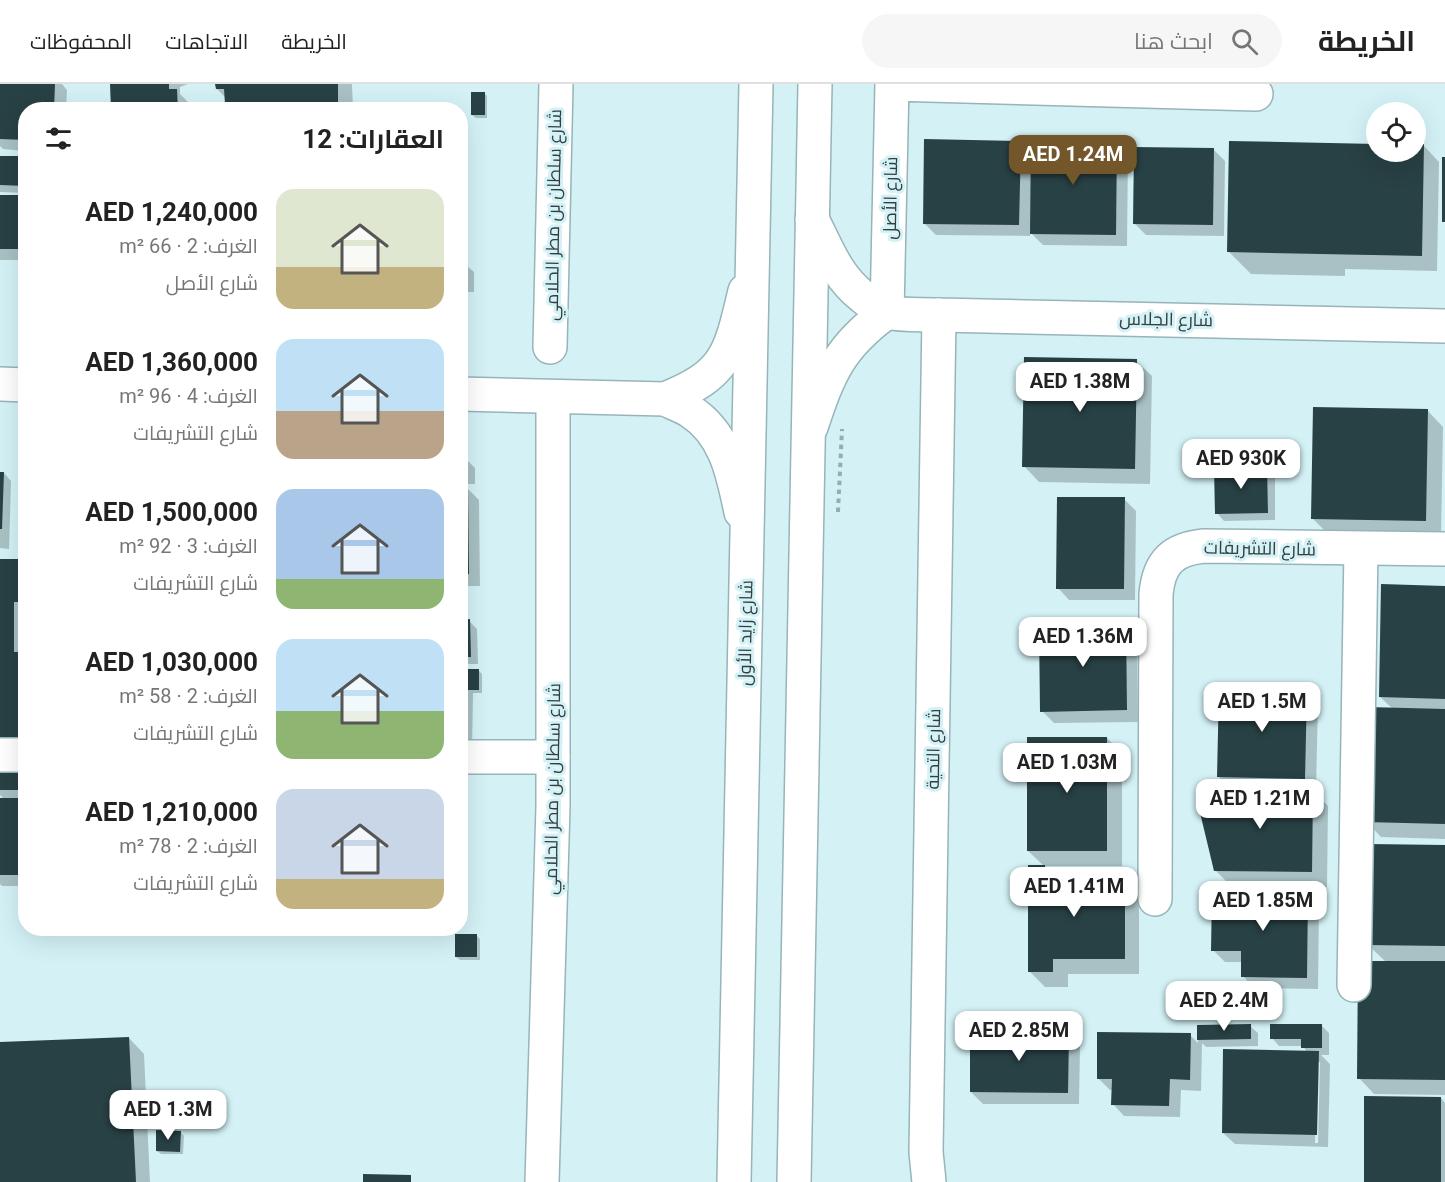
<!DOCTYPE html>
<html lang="ar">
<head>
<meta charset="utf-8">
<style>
  :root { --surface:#fff; --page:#f6f6f6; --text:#222; --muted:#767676; --line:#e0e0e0; --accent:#73572a }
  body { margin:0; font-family:Roboto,Cairo,sans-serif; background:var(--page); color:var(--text); direction:rtl; height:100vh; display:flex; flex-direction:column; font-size:22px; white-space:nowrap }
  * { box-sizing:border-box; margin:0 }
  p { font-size:20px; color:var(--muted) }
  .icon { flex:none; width:33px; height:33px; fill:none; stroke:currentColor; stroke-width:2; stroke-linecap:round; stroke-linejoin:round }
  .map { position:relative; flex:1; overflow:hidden; direction:ltr }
  .sheet { position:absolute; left:18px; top:18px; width:450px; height:834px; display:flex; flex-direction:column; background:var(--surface); border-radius:24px; box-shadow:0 6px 24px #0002; direction:rtl }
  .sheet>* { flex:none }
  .controls { position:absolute; left:1366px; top:18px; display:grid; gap:12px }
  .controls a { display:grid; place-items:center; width:60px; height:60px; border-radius:50%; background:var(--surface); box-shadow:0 6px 24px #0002; font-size:30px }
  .price { position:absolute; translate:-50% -51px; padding:0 14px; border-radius:12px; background:#fff; color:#222; font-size:20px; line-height:39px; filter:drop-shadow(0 2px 3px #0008) }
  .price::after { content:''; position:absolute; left:50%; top:36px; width:18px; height:14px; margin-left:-9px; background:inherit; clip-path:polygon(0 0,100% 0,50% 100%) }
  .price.active { background:var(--accent); color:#fff }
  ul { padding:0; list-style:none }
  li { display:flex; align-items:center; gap:18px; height:150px; padding:0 24px }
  li span { display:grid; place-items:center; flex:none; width:168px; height:120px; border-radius:18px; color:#555 }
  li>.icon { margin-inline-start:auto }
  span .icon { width:72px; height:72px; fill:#fffc; stroke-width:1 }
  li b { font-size:26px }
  h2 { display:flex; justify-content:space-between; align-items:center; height:72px; padding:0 24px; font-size:26px }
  header { display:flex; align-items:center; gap:36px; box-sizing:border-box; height:84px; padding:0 30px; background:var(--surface); border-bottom:2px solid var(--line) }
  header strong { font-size:28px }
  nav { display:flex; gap:33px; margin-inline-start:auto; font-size:21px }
  .search { width:420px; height:54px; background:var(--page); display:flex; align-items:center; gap:15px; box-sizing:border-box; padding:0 21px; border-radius:33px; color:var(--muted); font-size:22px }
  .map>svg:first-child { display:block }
</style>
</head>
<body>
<header>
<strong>الخريطة</strong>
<div class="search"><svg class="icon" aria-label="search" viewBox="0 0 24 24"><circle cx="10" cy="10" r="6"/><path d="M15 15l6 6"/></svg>ابحث هنا</div>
<nav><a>الخريطة</a><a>الاتجاهات</a><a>المحفوظات</a></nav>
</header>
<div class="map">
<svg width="1445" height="1098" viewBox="0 0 1445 1098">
  <rect width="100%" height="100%" fill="#d4f2f6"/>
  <g fill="#0003" fill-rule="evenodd">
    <path d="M0,0H62L67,6L66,26H26V67L3,65L0,62Z"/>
    <path d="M112,0H188L180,3V10L188,18L189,26H112Z"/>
    <path d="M217,0H352L353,26H216L226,22V14L217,5Z"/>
    <path d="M484,9L487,12V34H476L472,31Z"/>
    <path d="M1116,56L1128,68L1127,162L1043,161L1030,148V152L936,151L924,139L1020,58L1033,71Z"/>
    <path d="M1377,61V68H1416V62H1424L1439,78L1437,187L1345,185V192L1251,190L1229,168Z"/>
    <path d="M1214,66L1225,77L1224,152L1146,151L1134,139Z"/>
    <path d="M0,74H26V109L0,108Z"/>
    <rect x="0" y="113" width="26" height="63"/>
    <path d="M460,181H466L474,188V208H460Z"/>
    <path d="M1136,277L1152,292L1150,400L1039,398L1024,382Z"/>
    <path d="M1428,327L1443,343L1441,452L1328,450L1312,434Z"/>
    <path d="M460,376H467L475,384V400H460Z"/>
    <path d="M1267,384L1275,391V436L1224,437L1217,429Z"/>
    <path d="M0,389H4L11,397L9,465L0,464Z"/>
    <path d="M460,404H467L479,416L480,502H460Z"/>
    <path d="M1124,415L1136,427L1135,516H1069L1058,504Z"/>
    <path d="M0,477H26V525H19L25,532L26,663Z"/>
    <path d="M1445,503V755L1381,753L1366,737L1393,625L1380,613Z"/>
    <path d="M460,537H469L477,545L478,580H460Z"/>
    <path d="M1125,542L1137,554L1138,638L1054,639L1042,627Z"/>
    <path d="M460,581L469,589L479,587L482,590V609H473L472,666H460Z"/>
    <path d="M1306,606L1318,618L1316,706H1312L1328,722L1327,803L1231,802L1215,786L1239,705L1230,704L1218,692Z"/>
    <path d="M1107,654L1122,670V782H1045L1054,792H1124L1139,808V890H1068V903H1045L1029,887L1044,782L1028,767Z"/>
    <path d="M0,690H26V802H2L0,800V715H4L0,711Z"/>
    <path d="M1445,763V1011L1374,1010L1359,994L1386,878L1367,860Z"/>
    <path d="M1307,811L1319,823L1318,905L1254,904L1243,892V878H1225L1213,866Z"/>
    <path d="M477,852L480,855V876H460L456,873Z"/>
    <path d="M1321,941L1329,949V971H1321L1330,980L1328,1063L1235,1060L1223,1049L1307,968L1303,962H1279L1272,954ZM1317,978H1320L1318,1059H1315Z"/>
    <path d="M1250,942L1258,949V962L1206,963L1202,959L1201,1007L1181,1006L1180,1033L1124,1032L1113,1020V1006H1110L1098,994L1190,951L1198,959V943Z"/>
    <path d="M1068,951L1080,963L1079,1020H983L971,1008Z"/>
    <path d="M129,954L144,970L150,1098H0V960Z"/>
    <path d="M1441,1014L1445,1019V1098H1365Z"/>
    <path d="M181,1049L184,1052L183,1070H161L157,1067Z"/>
  </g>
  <g fill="#284145">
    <path d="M0,0H55L54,26H26V56L0,55Z"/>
    <path d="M110,0H169V5H177L178,26H111Z"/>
    <path d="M215,0H338V19H330V26H214V20H225L224,5H216Z"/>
    <rect x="471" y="8" width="14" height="23"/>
    <path d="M1031,53L1117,55L1116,151L1030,150Z"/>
    <path d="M924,55L1021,57L1019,141L923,140Z"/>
    <path d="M1229,57L1377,60V68H1416V60H1424L1422,172L1227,168Z"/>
    <path d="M1134,63L1214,64L1213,141L1133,140Z"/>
    <path d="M0,72H26V102L0,101Z"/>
    <rect x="1442" y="73" width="3" height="65"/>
    <rect x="0" y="111" width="26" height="54"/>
    <rect x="460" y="179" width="7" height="22"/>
    <path d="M1024,273L1137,275L1135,385L1022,383Z"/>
    <path d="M1313,323L1428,325L1426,437L1311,435Z"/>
    <rect x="460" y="375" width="8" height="18"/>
    <path d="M1267,382L1268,429L1215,430L1214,383Z"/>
    <path d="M0,388H4L2,445H0Z"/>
    <path d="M460,403H468L469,490L460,491Z"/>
    <path d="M1057,413H1125L1124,505H1056Z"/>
    <path d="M0,475H26V518H14V568H26V656H0Z"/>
    <path d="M1381,500L1445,502V615L1379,613Z"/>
    <path d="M470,535L471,573H460V536Z"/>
    <path d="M1126,541L1127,626L1040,628L1039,542Z"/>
    <path d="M468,585H479V606H467Z"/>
    <path d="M1219,603L1307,605L1305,695L1217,693Z"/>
    <path d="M1367,623L1445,625V740L1364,738Z"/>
    <rect x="1027" y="653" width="80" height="114"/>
    <rect x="0" y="688" width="26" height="18"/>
    <path d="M1236,704L1313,705L1312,788L1214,787L1197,716Z"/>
    <rect x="0" y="714" width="26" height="77"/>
    <path d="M1368,760L1445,761V862L1366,861Z"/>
    <path d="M1028,781H1045V791H1125V875H1053V888H1028Z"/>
    <path d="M1212,808L1308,809L1307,894L1241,893V867H1211Z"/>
    <rect x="455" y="850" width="22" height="23"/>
    <path d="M1358,877H1445V996L1357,995Z"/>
    <path d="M1251,940V955L1197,956V941Z"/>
    <path d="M1270,940H1322V964H1301V955H1270Z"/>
    <path d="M970,948L1069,949L1068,1009L970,1008Z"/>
    <path d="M1097,948L1191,949L1190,996L1170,995L1169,1022L1111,1021L1112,995H1097Z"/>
    <path d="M129,953L136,1098H0V958Z"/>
    <path d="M1223,965L1319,967L1317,1051L1222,1049Z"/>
    <path d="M1364,1012L1441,1013V1098H1364Z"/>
    <path d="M156,1046L181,1047L180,1068L156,1067Z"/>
    <path d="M363,1090L411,1091V1098H363Z"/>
  </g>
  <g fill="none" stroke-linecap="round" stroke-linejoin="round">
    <g stroke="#97b4b8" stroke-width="36">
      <g id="minor">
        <path d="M812,135C827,164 836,192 863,213C869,218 879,225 887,228C903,232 923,230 939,231L1445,242"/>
        <path d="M887,228L892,0L1256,10"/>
        <path d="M550,263L556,0"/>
        <path d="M0,300L26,301"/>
        <path d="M460,310L665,315C673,319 682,322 690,327C726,350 733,390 741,428"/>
        <path d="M665,315C728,290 730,269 745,207"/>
        <path d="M811,343C829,289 839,263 887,228"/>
        <path d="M0,671H26"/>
        <path d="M460,673H553"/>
        <path d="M1155,815L1156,510C1159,478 1173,465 1204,462L1445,465"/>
        <path d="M1354,901L1361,465"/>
        <path d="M542,1098L553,722V313"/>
        <path d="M929,1098L926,1068L939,231"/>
      </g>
    </g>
    <g stroke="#97b4b8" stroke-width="36">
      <g id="major">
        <path d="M734,1098L756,0"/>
        <path d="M794,1098L815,0"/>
      </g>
    </g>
    <path stroke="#96adb0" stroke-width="4" stroke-dasharray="4.5 4.5" stroke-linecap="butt" d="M838,428L842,345"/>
    <use href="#minor" stroke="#fff" stroke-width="33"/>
    <use href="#major" stroke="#fff" stroke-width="33"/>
  </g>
  <g text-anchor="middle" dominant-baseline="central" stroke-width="6" stroke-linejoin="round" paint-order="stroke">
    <g font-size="18" fill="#323e3f" stroke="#d4f2f6">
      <text transform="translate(890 114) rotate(-89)">شارع الأصل</text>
      <text transform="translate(553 131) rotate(-89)">شارع سلطان بن مطر الحلامي</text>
      <text transform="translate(1166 235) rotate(1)">شارع الجلاس</text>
      <text transform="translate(1260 464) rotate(1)">شارع التشريفات</text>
      <text transform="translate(745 549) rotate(-89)">شارع زايد الأول</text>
      <text transform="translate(933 665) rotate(-89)">شارع التحية</text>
      <text transform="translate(552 705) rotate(-89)">شارع سلطان بن مطر الحلامي</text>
    </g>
  </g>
</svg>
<div class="controls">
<a><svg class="icon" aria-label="locate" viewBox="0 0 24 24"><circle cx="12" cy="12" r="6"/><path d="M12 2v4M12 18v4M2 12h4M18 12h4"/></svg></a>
</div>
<b class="price active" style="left:1073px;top:102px">AED 1.24M</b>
<b class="price" style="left:1080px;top:329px">AED 1.38M</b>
<b class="price" style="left:1241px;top:406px">AED 930K</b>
<b class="price" style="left:1083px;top:584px">AED 1.36M</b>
<b class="price" style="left:1262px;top:649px">AED 1.5M</b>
<b class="price" style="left:1067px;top:710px">AED 1.03M</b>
<b class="price" style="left:1260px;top:746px">AED 1.21M</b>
<b class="price" style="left:1074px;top:834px">AED 1.41M</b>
<b class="price" style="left:1263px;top:848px">AED 1.85M</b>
<b class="price" style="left:1224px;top:948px">AED 2.4M</b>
<b class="price" style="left:1019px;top:978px">AED 2.85M</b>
<b class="price" style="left:168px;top:1057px">AED 1.3M</b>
<section class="sheet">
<h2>العقارات: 12<svg class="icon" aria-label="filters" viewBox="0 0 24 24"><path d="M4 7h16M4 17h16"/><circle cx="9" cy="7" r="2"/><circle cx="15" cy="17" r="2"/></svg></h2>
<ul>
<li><span style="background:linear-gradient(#dfe7d0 65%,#c2b280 0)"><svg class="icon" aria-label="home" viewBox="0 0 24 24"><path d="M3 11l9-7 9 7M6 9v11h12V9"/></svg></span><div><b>AED 1,240,000</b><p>الغرف: 2 · 66 m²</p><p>شارع الأصل</p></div></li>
<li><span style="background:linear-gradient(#bfe0f5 60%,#b9a48a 0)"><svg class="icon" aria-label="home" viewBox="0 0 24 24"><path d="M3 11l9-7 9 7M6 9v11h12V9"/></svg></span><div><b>AED 1,360,000</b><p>الغرف: 4 · 96 m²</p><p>شارع التشريفات</p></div></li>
<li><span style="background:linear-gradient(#a9c7e8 75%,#8fb573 0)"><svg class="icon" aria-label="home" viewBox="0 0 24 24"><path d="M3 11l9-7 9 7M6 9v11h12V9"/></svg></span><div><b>AED 1,500,000</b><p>الغرف: 3 · 92 m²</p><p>شارع التشريفات</p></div></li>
<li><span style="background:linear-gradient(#bfe0f5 60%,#8fb573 0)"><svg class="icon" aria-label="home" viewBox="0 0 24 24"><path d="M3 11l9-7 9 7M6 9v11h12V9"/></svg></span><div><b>AED 1,030,000</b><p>الغرف: 2 · 58 m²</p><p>شارع التشريفات</p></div></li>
<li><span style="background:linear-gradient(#c9d6e8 75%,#c2b280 0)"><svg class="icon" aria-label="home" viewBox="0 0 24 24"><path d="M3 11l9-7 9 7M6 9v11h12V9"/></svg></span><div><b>AED 1,210,000</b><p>الغرف: 2 · 78 m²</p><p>شارع التشريفات</p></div></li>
</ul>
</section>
</div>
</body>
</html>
